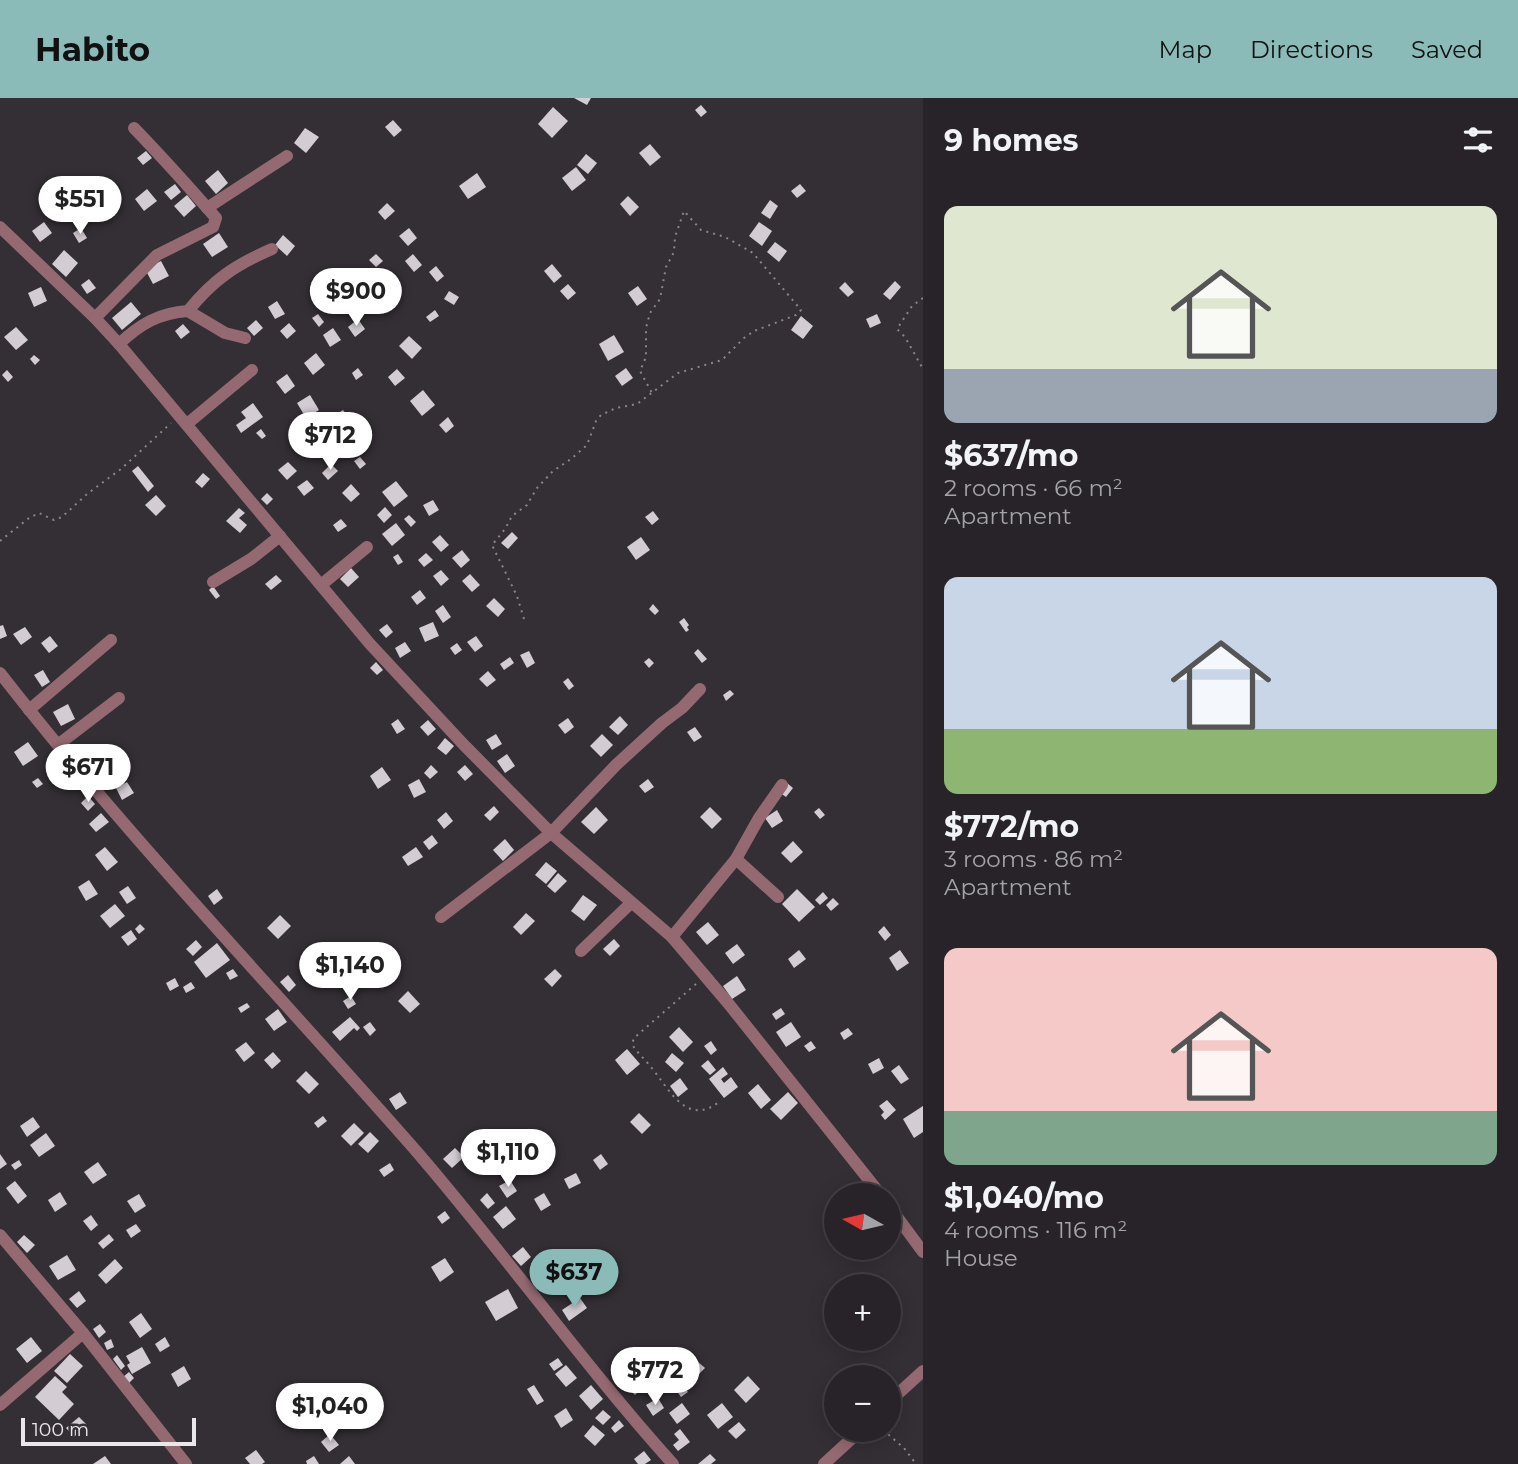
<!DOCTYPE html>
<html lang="en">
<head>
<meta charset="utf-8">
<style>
  :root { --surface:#272328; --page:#2f2b30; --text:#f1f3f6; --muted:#a4a4a8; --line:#434045; --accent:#8bbbb9 }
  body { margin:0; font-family:Montserrat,sans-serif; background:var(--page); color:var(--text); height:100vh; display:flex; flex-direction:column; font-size:26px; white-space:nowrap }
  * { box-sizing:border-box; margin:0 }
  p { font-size:23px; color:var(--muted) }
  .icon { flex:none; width:38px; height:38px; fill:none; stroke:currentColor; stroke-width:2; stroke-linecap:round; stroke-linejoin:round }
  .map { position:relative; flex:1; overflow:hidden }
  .details { display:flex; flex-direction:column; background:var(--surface); width:595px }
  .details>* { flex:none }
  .needle { width:46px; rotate:278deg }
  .buttons { position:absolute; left:824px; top:1085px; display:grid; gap:14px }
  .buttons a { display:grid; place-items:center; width:77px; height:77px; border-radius:50%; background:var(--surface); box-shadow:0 4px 18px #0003,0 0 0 2px var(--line); font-size:35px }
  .scale { position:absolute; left:21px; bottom:18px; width:175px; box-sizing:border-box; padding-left:7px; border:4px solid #eae7ea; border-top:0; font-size:19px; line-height:24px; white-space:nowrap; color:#eae7ea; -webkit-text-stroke:5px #342f35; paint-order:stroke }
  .price { position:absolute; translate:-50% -60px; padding:0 16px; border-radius:24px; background:#fff; color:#222; font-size:23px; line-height:46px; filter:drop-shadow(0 2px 4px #0008) }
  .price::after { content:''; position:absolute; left:50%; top:42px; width:21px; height:16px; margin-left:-10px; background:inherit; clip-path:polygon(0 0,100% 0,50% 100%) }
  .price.active { background:var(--accent); color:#111 }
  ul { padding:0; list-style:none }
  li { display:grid; align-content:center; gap:14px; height:371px; padding:0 21px }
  li span { display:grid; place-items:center; height:217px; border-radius:14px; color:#555 }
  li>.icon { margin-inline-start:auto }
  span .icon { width:126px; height:126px; fill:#fffc; stroke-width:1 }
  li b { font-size:30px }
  h2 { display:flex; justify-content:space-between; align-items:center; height:84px; padding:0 21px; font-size:30px }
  header { display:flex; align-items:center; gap:42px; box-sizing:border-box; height:98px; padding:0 35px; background:var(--accent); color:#111 }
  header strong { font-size:33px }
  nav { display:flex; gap:38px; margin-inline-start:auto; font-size:24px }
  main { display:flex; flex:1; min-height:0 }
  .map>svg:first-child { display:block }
</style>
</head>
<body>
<header>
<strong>Habito</strong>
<nav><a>Map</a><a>Directions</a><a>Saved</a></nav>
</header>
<main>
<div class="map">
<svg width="923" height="1366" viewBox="0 0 923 1366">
  <rect width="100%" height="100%" fill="#342f35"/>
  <g fill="#d3ccd3">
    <path d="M574,0H591L587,7Z"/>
    <path d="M701,7L707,14L701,19L695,12Z"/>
    <path d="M553,9L568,23L552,40L538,26Z"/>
    <path d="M393,22L402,32L394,39L385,29Z"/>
    <path d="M305,30L319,39L306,55L294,45Z"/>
    <path d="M650,46L661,59L650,68L639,55Z"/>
    <path d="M146,53L152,60L143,67L137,60Z"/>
    <path d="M586,56L597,65L588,76L577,67Z"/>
    <path d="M576,69L586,82L572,93L562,80Z"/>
    <path d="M218,72L228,85L216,96L205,83Z"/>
    <path d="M477,75L486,89L468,101L459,88Z"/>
    <path d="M175,86L181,94L171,102L164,94Z"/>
    <path d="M800,86L806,93L797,100L791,93Z"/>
    <path d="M147,91L157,103L144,113L135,101Z"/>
    <path d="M187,97L196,108L184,119L174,108Z"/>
    <path d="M628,98L639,109L630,118L620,106Z"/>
    <path d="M770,102L778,108L770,121L761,115Z"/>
    <path d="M387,105L395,113L385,122L378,114Z"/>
    <path d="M44,124L52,135L40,144L32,133Z"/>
    <path d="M759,124L772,133L762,148L749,138Z"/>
    <path d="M81,130L87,140L79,145L73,135Z"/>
    <path d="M409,130L417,140L408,148L399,138Z"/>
    <path d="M219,135L228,149L212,159L203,146Z"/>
    <path d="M283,137L295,148L287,158L275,147Z"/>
    <path d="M775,144L787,153L779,164L767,154Z"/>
    <path d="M64,152L78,165L66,179L52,166Z"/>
    <path d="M376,156L383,163L376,169L369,162Z"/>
    <path d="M413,156L422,167L414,174L405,163Z"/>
    <path d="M161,163L169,178L153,186L145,171Z"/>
    <path d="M552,166L562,178L554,185L544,173Z"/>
    <path d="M436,168L444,178L437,184L429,174Z"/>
    <path d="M89,181L96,190L87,196L81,187Z"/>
    <path d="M895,183L901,189L890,202L883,196Z"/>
    <path d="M845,184L854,194L848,199L839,190Z"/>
    <path d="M568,186L576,195L568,202L560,193Z"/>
    <path d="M638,188L647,201L637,208L628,195Z"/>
    <path d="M41,189L47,203L34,209L28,195Z"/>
    <path d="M449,193L459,199L454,207L444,201Z"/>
    <path d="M277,203L285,216L275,221L268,209Z"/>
    <path d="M131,204L141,216L122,232L112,220Z"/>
    <path d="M435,212L439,218L430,224L426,219Z"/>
    <path d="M318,216L324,224L319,229L312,220Z"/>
    <path d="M877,216L881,225L870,230L866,221Z"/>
    <path d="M801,218L813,228L803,241L791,232Z"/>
    <path d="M358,221L365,231L355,239L348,229Z"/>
    <path d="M256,222L263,230L254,238L247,230Z"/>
    <path d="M289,225L296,233L287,241L280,233Z"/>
    <path d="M183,226L190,234L181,241L175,233Z"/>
    <path d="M16,229L28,242L16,252L4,239Z"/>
    <path d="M333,230L341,242L330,249L323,237Z"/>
    <path d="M614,237L624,254L608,263L599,246Z"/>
    <path d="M409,238L422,250L412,261L399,248Z"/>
    <path d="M316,255L325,267L313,277L304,265Z"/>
    <path d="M34,257L40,262L35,267L30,261Z"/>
    <path d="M358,270L363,277L356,282L352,275Z"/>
    <path d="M626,270L633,280L622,288L615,278Z"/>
    <path d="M397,271L405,280L395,288L388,279Z"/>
    <path d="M7,272L13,279L8,284L2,277Z"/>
    <path d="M287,276L295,288L285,296L276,284Z"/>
    <path d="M423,292L435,307L422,318L410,303Z"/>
    <path d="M310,297L319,312L306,320L297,305Z"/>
    <path d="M253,305L263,319L241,335L236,327L246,320L241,314Z"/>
    <path d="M343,312L353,326L344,332L334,318Z"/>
    <path d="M448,319L454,328L446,335L439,327Z"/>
    <path d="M261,331L266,338L262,341L256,335Z"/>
    <path d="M360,359L366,366L360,371L354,363Z"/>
    <path d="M288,364L297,373L287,382L278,372Z"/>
    <path d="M331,366L338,373L328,382L322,375Z"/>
    <path d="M138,368L154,388L148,394L132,373Z"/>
    <path d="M203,375L210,381L202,390L195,384Z"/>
    <path d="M307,382L314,390L304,398L297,389Z"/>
    <path d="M396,383L408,398L394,409L382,394Z"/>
    <path d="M351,386L360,396L351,404L342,395Z"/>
    <path d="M267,395L273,401L267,407L261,401Z"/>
    <path d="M156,397L166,408L156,418L145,407Z"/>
    <path d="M433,402L439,412L429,418L423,407Z"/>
    <path d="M385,409L392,417L384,425L377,417Z"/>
    <path d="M239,410L245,415L239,420L247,427L240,435L226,423Z"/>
    <path d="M653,413L659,421L652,427L645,419Z"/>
    <path d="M409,417L416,424L411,429L404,421Z"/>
    <path d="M341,421L347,428L338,434L333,427Z"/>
    <path d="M396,425L405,437L392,448L382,436Z"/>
    <path d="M512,434L518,440L508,451L501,445Z"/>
    <path d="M440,437L449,447L441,454L432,444Z"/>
    <path d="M641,439L650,452L636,462L627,449Z"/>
    <path d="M462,452L470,462L461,470L452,460Z"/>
    <path d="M426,455L433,462L424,469L418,462Z"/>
    <path d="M398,456L403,464L398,467L393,459Z"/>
    <path d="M351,470L359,479L348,489L340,481Z"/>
    <path d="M441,472L449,481L441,488L433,478Z"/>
    <path d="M470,476L480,487L472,494L462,483Z"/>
    <path d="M276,477L282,483L271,492L265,486Z"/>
    <path d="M213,488L220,498L216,501L209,492Z"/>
    <path d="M420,492L426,500L417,507L411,499Z"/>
    <path d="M494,500L505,511L498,519L486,508Z"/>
    <path d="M653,506L659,513L655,517L649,511Z"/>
    <path d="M443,507L451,519L443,525L435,513Z"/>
    <path d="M684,520L689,527L687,529L689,532L686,534L679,524Z"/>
    <path d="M433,524L439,538L425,544L419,530Z"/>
    <path d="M387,526L393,534L386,540L379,532Z"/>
    <path d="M3,527L7,538L0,541V528Z"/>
    <path d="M25,529L32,539L21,547L13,536Z"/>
    <path d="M50,538L58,548L49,555L41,545Z"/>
    <path d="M476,538L483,548L475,554L467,544Z"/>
    <path d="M405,544L411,553L400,560L395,550Z"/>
    <path d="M457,545L462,552L455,557L450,550Z"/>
    <path d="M698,551L707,561L702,565L694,555Z"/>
    <path d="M529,553L535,565L527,570L520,557Z"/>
    <path d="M510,559L514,565L504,572L500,566Z"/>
    <path d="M649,560L654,565L649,570L644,564Z"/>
    <path d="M376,564L383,572L377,577L370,570Z"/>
    <path d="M43,572L50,584L42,589L34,577Z"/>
    <path d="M488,573L496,582L487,589L479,581Z"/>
    <path d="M568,580L574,588L569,592L563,584Z"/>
    <path d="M730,592L734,596L726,603L723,597Z"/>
    <path d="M68,606L75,621L61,628L53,614Z"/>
    <path d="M620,618L628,627L618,637L609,629Z"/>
    <path d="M568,620L574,629L565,636L558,627Z"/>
    <path d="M398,621L405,631L397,636L391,626Z"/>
    <path d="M428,622L436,631L428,638L420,629Z"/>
    <path d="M695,629L702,639L694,644L687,634Z"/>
    <path d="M496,636L502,646L492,652L486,642Z"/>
    <path d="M602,636L613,647L601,659L590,648Z"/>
    <path d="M445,640L454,648L446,657L437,650Z"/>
    <path d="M28,644L38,658L23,668L14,654Z"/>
    <path d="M507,656L515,668L505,675L497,663Z"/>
    <path d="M59,666L63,672L57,678L52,672Z"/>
    <path d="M431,667L438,674L430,681L424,675Z"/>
    <path d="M465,667L473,676L465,683L457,674Z"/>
    <path d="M382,669L391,682L378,691L370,678Z"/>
    <path d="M38,680L43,686L37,690L32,684Z"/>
    <path d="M419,681L426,694L414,700L408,687Z"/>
    <path d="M648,681L654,689L645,695L639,688Z"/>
    <path d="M127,684L134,695L122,702L116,690Z"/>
    <path d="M787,685L793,690L786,699L779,694Z"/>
    <path d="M88,698L95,706L88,713L81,705Z"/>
    <path d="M494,708L499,714L490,723L484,717Z"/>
    <path d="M596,709L608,722L594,736L581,724Z"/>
    <path d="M710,709L722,721L712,731L700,719Z"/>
    <path d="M819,710L825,717L820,721L814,714Z"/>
    <path d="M777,712L783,723L772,730L765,720Z"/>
    <path d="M446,714L453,723L444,731L437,722Z"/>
    <path d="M101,715L109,724L96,734L89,726Z"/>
    <path d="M432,737L438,745L429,752L423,744Z"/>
    <path d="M505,741L514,752L503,763L493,752Z"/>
    <path d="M793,743L803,754L791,765L781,755Z"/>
    <path d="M105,749L118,764L107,773L95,757Z"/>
    <path d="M416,749L423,759L408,768L402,759Z"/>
    <path d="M546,764L557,773L546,786L535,777Z"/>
    <path d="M558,775L567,783L555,795L547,788Z"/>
    <path d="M89,782L98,796L86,803L78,789Z"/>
    <path d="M128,788L136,800L127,806L119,794Z"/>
    <path d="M217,791L223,800L214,807L208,798Z"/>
    <path d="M797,791L815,809L799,824L782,806Z"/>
    <path d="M823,794L828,800L820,807L815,802Z"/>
    <path d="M583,797L597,807L584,823L571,813Z"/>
    <path d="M833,800L839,806L831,813L826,807Z"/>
    <path d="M115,806L125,818L110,830L100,818Z"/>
    <path d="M526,815L535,823L521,837L513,829Z"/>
    <path d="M280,817L291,828L278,841L267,830Z"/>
    <path d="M708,824L719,837L707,847L696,834Z"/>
    <path d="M140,826L145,831L139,836L135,831Z"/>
    <path d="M884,828L891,837L885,843L878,834Z"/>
    <path d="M131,832L137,841L128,848L121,839Z"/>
    <path d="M614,841L620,848L610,858L603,851Z"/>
    <path d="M196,842L202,849L193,858L186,851Z"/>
    <path d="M217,845L230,862L206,880L194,864Z"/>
    <path d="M737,846L745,857L733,866L725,855Z"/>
    <path d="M799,852L806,861L794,870L788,861Z"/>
    <path d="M900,852L909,865L897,873L889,860Z"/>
    <path d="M233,871L238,878L230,882L226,875Z"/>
    <path d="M555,871L562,878L552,889L544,881Z"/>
    <path d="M288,877L296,887L289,894L280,884Z"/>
    <path d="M737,878L746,892L732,901L723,888Z"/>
    <path d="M175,880L179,888L170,893L166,885Z"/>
    <path d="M191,884L195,890L186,895L183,889Z"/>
    <path d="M408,893L420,906L410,915L398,903Z"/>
    <path d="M351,898L356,906L348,911L343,903Z"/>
    <path d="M247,905L250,909L241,915L238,910Z"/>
    <path d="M781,910L785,916L776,922L772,916Z"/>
    <path d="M278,911L287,924L274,933L265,921Z"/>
    <path d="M350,919L360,930L357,933L354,930L340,943L332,934Z"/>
    <path d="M370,924L376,932L370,938L363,929Z"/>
    <path d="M791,924L801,939L786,949L776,934Z"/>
    <path d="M679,929L693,944L683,954L669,939Z"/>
    <path d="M848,930L853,936L844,942L840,935Z"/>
    <path d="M711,943L717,952L711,957L704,948Z"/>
    <path d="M811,943L816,950L809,954L804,948Z"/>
    <path d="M246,944L255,955L244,964L235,952Z"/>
    <path d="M627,951L640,966L627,977L615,962Z"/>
    <path d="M273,954L281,963L272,971L264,962Z"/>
    <path d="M672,955L684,965L676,974L665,964Z"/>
    <path d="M879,960L884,970L873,976L868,966Z"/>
    <path d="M708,962L716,972L710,977L701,968Z"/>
    <path d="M899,967L909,981L901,986L891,973Z"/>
    <path d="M723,969L728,976L721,981L724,985L731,979L738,989L724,1000L709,981Z"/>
    <path d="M306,973L319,986L309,996L296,983Z"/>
    <path d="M680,980L688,991L678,999L670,988Z"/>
    <path d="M758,986L771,1002L761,1011L748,995Z"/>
    <path d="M400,994L407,1005L396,1012L389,1001Z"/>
    <path d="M788,994L798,1005L781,1022L770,1011Z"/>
    <path d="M887,1002L896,1012L885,1022L881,1017L884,1014L879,1008Z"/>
    <path d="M923,1008V1034L914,1040L903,1021Z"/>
    <path d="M639,1015L651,1027L642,1036L630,1024Z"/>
    <path d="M323,1018L327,1023L318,1030L314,1025Z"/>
    <path d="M33,1019L40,1029L27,1039L20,1028Z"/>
    <path d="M354,1025L364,1035L351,1048L341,1038Z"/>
    <path d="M370,1034L379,1043L368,1055L358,1046Z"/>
    <path d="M46,1035L55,1048L39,1059L30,1047Z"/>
    <path d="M455,1050L464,1059L452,1070L443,1061Z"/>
    <path d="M0,1056L7,1066L0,1071Z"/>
    <path d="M601,1056L608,1066L600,1072L593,1062Z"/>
    <path d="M19,1062L22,1067L15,1072L11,1067Z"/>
    <path d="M98,1064L107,1077L93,1086L84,1074Z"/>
    <path d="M390,1065L394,1072L384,1079L379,1072Z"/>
    <path d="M576,1075L581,1085L569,1091L564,1081Z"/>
    <path d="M510,1082L517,1093L507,1100L499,1088Z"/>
    <path d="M15,1083L27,1098L18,1106L6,1090Z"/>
    <path d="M60,1094L67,1106L55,1114L48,1102Z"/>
    <path d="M487,1095L495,1105L488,1111L480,1102Z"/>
    <path d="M544,1095L551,1107L541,1113L534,1101Z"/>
    <path d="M139,1096L146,1108L135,1115L127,1103Z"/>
    <path d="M506,1108L516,1121L503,1131L493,1119Z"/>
    <path d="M445,1113L450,1120L442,1126L437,1119Z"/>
    <path d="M91,1117L98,1127L91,1133L83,1123Z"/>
    <path d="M136,1126L141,1133L131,1140L126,1132Z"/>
    <path d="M109,1136L114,1142L103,1151L98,1145Z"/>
    <path d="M24,1137L35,1147L27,1155L17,1144Z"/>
    <path d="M523,1149L531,1159L521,1168L512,1158Z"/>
    <path d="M67,1157L76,1172L58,1182L49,1168Z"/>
    <path d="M445,1160L454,1174L440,1184L431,1169Z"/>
    <path d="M115,1161L123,1170L106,1186L98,1177Z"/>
    <path d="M508,1191L518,1210L496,1223L485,1204Z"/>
    <path d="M79,1193L86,1203L77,1210L69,1201Z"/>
    <path d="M580,1200L587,1210L569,1223L562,1212Z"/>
    <path d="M141,1215L152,1231L140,1240L129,1224Z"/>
    <path d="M100,1226L106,1234L99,1240L93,1231Z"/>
    <path d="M31,1239L42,1253L27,1265L16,1251Z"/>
    <path d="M165,1239L170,1248L160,1254L155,1246Z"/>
    <path d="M111,1241L114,1249L107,1252L104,1245Z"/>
    <path d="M142,1249L151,1265L132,1276L127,1267L130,1265L126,1258Z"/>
    <path d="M70,1256L83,1268L67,1285L54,1273Z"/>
    <path d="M117,1257L125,1268L121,1272L113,1261Z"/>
    <path d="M558,1260L563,1267L554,1273L549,1266Z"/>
    <path d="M697,1263L705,1270L695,1280L688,1273Z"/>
    <path d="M566,1267L577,1280L566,1289L555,1276Z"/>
    <path d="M184,1268L191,1281L178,1289L171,1276Z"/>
    <path d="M129,1274L134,1280L129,1285L123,1279Z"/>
    <path d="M55,1278L67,1289L62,1294L74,1306L59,1322L35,1299Z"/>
    <path d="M748,1278L760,1291L746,1305L734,1292Z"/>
    <path d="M634,1279L643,1289L635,1297L625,1287Z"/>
    <path d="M680,1283L688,1294L681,1299L673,1288Z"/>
    <path d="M534,1287L544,1303L537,1307L527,1291Z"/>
    <path d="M591,1287L603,1301L591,1312L579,1298Z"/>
    <path d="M658,1300L664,1310L653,1318L646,1307Z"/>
    <path d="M682,1305L690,1316L677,1326L669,1315Z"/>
    <path d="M722,1305L733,1319L718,1331L707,1317Z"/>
    <path d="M566,1310L573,1322L561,1330L554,1318Z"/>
    <path d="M603,1312L611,1319L603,1327L595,1320Z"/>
    <path d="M79,1319L87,1327L74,1339L66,1330Z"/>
    <path d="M619,1322L624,1328L615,1335L611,1330Z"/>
    <path d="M739,1324L746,1332L736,1341L728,1333Z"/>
    <path d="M593,1327L605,1337L595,1348L584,1338Z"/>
    <path d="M680,1331L690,1344L678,1353L673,1347L679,1342L674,1336Z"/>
    <path d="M330,1336L339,1347L329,1354L321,1344Z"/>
    <path d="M256,1352L265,1364L262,1366H250L245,1360Z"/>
    <path d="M644,1353L651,1362L645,1366H638L634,1361Z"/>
    <path d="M710,1356L716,1362L711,1366H698Z"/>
    <path d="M105,1358L111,1366H93Z"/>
    <path d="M314,1358L319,1366H307L306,1363Z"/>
    <path d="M349,1358L355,1366H340Z"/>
  </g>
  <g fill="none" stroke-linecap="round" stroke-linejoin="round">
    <g stroke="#8a868b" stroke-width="2" stroke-dasharray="2 5" stroke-linecap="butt">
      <path d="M923,200L912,208L897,231L905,239L923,271"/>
      <path d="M0,443L29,420L39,415L54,422L62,419L87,396L121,371L171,325"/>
      <path d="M524,521L517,498L492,447L505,431L512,418L527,407L537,390L553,373L571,361L587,347L596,323L601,317L616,310L637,306L678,275L722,262L744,240L754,233L796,217L801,212L753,155L725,139L701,132L684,113L675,139L674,154L666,169L660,201L650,215L646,230V259L640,273L652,295"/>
      <path d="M696,886L634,940L632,946C637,955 644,960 650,968C668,988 685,1030 719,1004"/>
      <path d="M883,1332L904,1350L916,1366"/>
    </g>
    <g stroke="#956972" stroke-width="12">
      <path d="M207,110L287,58"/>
      <path d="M0,129L95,220L119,246L370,546L464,647L551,735L672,839L728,905L881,1097"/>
      <path d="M95,220L157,157L213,129L216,120C189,89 162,59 134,30"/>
      <path d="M245,240L225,235L188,213C213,182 235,167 272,151"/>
      <path d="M119,246C140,226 159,215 188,213"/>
      <path d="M187,326L252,272"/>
      <path d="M213,484L251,461L280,438"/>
      <path d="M321,487L367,449"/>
      <path d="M0,575C130,742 278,895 417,1054C505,1156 583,1266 673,1366"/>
      <path d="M29,612L111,542"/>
      <path d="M59,646L119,600"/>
      <path d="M736,761L778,799"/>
      <path d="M441,819L551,735L616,667L662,625L682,610L700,591"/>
      <path d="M672,839L736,761L759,720L782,687"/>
      <path d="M581,853L631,805"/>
      <path d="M889,1108L923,1154"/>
      <path d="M0,1137L83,1235L186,1366"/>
      <path d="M889,1304L923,1273"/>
      <path d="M0,1307L83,1235"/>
      <path d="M824,1366L861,1332"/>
    </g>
  </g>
</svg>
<div class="buttons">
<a><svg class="needle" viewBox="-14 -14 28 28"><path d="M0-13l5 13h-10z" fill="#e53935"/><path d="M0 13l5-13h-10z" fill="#a4a4a8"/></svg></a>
<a>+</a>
<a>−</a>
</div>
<div class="scale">100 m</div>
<b class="price" style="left:80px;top:138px">$551</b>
<b class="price" style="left:356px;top:230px">$900</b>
<b class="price" style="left:330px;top:374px">$712</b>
<b class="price" style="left:88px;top:706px">$671</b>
<b class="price" style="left:350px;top:904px">$1,140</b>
<b class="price" style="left:508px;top:1091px">$1,110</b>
<b class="price active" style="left:574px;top:1211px">$637</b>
<b class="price" style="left:655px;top:1309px">$772</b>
<b class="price" style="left:330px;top:1345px">$1,040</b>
</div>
<section class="details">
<h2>9 homes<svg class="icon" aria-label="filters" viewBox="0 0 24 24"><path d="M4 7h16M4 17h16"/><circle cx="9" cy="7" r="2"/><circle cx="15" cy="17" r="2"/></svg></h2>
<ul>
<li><span style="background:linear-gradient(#dfe7d0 75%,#9aa5b1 0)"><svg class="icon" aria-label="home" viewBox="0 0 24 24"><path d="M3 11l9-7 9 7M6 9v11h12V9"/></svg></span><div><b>$637/mo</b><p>2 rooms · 66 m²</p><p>Apartment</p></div></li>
<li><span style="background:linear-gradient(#c9d6e8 70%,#8fb573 0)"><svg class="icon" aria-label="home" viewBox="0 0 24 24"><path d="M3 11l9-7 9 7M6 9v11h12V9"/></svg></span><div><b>$772/mo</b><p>3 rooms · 86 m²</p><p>Apartment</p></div></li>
<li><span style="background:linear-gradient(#f6c9c9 75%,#7fa58c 0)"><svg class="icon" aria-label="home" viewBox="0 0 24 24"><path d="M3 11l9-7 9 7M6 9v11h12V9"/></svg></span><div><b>$1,040/mo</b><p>4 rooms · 116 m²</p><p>House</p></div></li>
</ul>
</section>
</main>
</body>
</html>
